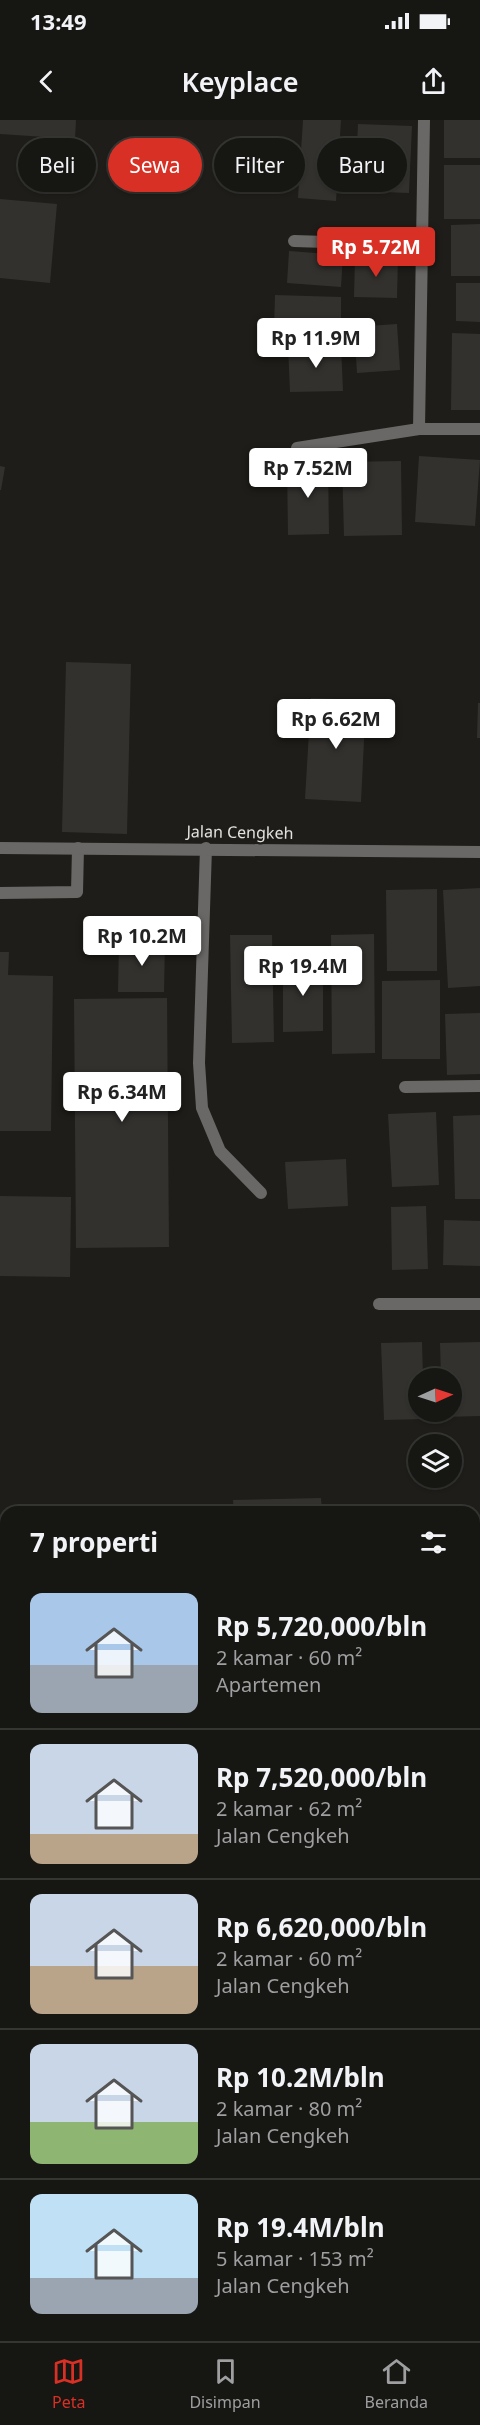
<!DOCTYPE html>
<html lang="id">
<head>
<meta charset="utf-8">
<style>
  :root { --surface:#161613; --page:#232321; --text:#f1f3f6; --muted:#9e9fa0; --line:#353533; --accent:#d93025 }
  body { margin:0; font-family:"Noto Sans",sans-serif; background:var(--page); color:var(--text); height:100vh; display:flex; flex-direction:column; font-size:22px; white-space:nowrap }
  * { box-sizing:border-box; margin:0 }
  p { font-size:20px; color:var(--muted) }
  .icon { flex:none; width:33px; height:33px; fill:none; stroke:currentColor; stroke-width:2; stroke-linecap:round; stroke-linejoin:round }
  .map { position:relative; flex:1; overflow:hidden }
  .drawer { position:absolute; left:0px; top:1386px; width:480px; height:836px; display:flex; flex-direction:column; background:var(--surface); border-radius:18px 18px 0 0; box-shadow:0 2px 4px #0004,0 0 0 2px var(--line) }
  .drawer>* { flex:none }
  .banner { position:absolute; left:18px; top:18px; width:444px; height:54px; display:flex; gap:12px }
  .needle { width:39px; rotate:87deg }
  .controls { position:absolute; left:408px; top:1248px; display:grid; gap:12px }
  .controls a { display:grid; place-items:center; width:54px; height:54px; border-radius:50%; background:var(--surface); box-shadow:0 2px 4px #0004,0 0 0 2px var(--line); font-size:30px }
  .price { position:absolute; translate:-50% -51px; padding:0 14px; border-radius:6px; background:#fff; color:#222; font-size:20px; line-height:39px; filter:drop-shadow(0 2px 3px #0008) }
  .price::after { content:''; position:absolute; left:50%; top:36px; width:18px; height:14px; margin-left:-9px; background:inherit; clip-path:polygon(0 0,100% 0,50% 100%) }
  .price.selected { background:var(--accent); color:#fff }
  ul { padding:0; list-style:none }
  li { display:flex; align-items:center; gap:18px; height:150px; padding:0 30px }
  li+li { border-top:2px solid var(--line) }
  li span { display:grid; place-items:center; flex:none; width:168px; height:120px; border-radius:12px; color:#555 }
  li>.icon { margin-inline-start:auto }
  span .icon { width:72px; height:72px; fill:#fffc; stroke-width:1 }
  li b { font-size:26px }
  h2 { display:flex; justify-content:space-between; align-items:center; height:72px; padding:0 30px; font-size:26px }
  .pill { padding:0 21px; border-radius:27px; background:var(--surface); box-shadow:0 2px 4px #0004,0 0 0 2px var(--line); font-size:21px; line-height:54px }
  .pill.selected { background:var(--accent); color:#fff }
  .status { display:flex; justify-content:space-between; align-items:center; height:42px; padding:0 30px; background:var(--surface); direction:ltr }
  .status svg { height:16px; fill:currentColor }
  header { display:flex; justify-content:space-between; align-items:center; height:78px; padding:0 30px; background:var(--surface); font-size:27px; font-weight:600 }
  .tab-bar { display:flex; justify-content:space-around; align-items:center; height:84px; border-top:2px solid var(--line); background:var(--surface); font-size:16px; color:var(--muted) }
  .tab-bar a { display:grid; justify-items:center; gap:3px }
  .tab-bar .selected { color:var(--accent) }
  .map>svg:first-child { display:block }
</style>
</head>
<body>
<div class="status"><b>13:49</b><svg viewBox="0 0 49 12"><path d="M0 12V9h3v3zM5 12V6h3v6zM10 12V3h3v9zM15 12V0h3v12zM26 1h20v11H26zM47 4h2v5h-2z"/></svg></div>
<header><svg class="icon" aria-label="back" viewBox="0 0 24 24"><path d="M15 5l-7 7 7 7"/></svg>Keyplace<svg class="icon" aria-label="share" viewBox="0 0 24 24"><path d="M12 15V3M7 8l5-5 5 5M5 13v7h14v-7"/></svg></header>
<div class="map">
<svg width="480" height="2221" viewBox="0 0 480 2221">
  <rect width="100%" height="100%" fill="#1e1d19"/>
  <g fill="#32312e">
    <path d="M0,0H76L75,19L0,14Z"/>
    <path d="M303,0H341L336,81L298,78Z"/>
    <rect x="444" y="0" width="36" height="38"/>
    <path d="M358,4L412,6L409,73L355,71Z"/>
    <rect x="444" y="45" width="36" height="54"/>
    <path d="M0,79L57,84L50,163L0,158Z"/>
    <path d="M480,104V156H451V105Z"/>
    <path d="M289,131L343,135L341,167L287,163Z"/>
    <path d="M355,137L398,138L397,178L354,177Z"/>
    <path d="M456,163H480V202L456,201Z"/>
    <path d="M275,175L341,177V209L274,207Z"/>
    <path d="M397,204L400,250L357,253L354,207Z"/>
    <path d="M452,213L480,214V290H451Z"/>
    <path d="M341,225L343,271L290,272L288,226Z"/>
    <path d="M419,336L480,340L475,406L415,402Z"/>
    <path d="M401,341L402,415L344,416L342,342Z"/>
    <path d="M287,344H328L329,414L288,415Z"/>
    <path d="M0,346L5,347L1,370H0Z"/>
    <path d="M66,542L131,544L127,714L62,712Z"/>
    <path d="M311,578L366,580L361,682L305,679Z"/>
    <path d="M478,583H480V618H477Z"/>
    <path d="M480,768V866L448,868L443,770Z"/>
    <path d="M437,769V851H387L386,770Z"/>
    <path d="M374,814L375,933L332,934L331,815Z"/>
    <path d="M230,815H272L274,922L232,923Z"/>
    <path d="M119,822H165L164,872H118Z"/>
    <path d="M0,832H9L8,855L53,856L51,1011H0Z"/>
    <path d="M283,843H323V911L283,912Z"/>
    <path d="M440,860V939H382V861Z"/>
    <path d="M167,878L169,1127L76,1128L74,879Z"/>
    <path d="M480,893V954L447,955L445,894Z"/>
    <path d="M436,992L439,1065L392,1067L388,994Z"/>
    <path d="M480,995V1079H455L453,996Z"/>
    <path d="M346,1039L348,1086L288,1089L285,1042Z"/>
    <path d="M0,1076L71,1077L70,1157L0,1156Z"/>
    <path d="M426,1086L428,1149L392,1150L391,1087Z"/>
    <path d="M444,1100L480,1101V1146L443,1145Z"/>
    <path d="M422,1222L423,1258H418V1292H424L425,1299L384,1300L381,1223Z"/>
    <path d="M480,1222V1296L443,1297V1292H452V1258H441L440,1223Z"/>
    <path d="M321,1378L322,1392H234L233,1380Z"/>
    <rect x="474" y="1399" width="6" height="91"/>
    <path d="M6,1416V1471L0,1472V1417Z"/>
  </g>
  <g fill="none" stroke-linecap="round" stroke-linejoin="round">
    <g stroke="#696866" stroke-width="12">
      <path d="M206,728L199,943L202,988L220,1031L261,1073"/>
      <path d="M0,773L77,772L78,728"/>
    </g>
    <g stroke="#696866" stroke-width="12">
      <path d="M294,121L421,125"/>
      <path d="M419,309L424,0"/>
      <path d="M297,328L419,309H480"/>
      <path d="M0,728L480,732"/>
      <path d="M405,967L480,966"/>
      <path d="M379,1184H480"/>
      <path d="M0,1507L6,1508"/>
      <path d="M474,1530H480"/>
      <path d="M474,2076H480"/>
    </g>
  </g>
  <g text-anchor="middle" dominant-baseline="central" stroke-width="4.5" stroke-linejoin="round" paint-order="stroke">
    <g font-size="16" fill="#e3e2e0" stroke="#1e1d19">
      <text transform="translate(240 712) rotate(1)">Jalan Cengkeh</text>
    </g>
  </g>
</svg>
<div class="controls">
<a><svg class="needle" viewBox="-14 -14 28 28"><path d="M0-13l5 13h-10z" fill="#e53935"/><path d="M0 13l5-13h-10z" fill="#9e9fa0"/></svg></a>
<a><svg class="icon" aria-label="layers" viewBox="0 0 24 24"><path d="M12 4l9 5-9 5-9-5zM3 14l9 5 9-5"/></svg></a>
</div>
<b class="price selected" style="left:376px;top:158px">Rp 5.72M</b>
<b class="price" style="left:316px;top:249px">Rp 11.9M</b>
<b class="price" style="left:308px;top:379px">Rp 7.52M</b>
<b class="price" style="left:336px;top:630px">Rp 6.62M</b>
<b class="price" style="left:142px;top:847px">Rp 10.2M</b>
<b class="price" style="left:303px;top:877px">Rp 19.4M</b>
<b class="price" style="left:122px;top:1003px">Rp 6.34M</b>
<div class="banner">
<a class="pill">Beli</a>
<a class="pill selected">Sewa</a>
<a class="pill">Filter</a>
<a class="pill">Baru</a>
</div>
<section class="drawer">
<h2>7 properti<svg class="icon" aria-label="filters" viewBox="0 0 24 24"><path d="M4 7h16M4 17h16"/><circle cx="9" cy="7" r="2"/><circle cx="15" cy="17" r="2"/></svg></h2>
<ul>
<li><span style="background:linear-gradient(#a9c7e8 60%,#9aa5b1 0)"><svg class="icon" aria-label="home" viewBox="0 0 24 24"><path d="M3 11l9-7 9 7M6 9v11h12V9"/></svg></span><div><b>Rp 5,720,000/bln</b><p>2 kamar · 60 m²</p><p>Apartemen</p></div></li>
<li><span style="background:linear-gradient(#c9d6e8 75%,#b9a48a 0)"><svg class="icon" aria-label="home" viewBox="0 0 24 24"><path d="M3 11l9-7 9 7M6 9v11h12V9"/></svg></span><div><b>Rp 7,520,000/bln</b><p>2 kamar · 62 m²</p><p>Jalan Cengkeh</p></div></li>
<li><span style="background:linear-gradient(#c9d6e8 60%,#b9a48a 0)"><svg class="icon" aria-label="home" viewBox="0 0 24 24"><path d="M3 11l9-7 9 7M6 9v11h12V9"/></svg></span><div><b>Rp 6,620,000/bln</b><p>2 kamar · 60 m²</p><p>Jalan Cengkeh</p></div></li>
<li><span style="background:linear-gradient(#c9d6e8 65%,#8fb573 0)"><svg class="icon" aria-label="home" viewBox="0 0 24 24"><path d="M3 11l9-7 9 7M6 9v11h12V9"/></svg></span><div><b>Rp 10.2M/bln</b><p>2 kamar · 80 m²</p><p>Jalan Cengkeh</p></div></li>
<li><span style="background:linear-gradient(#bfe0f5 70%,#9aa5b1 0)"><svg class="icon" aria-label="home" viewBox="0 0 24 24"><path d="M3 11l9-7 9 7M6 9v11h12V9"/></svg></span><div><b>Rp 19.4M/bln</b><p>5 kamar · 153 m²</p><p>Jalan Cengkeh</p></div></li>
</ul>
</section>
</div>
<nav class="tab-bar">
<a class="selected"><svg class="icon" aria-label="map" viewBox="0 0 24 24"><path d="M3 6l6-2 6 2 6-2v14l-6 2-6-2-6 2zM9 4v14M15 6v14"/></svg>Peta</a>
<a><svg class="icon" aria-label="saved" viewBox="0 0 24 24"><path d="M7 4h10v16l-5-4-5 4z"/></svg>Disimpan</a>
<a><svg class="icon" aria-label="home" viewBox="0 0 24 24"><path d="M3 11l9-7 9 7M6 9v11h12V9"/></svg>Beranda</a>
</nav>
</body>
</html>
